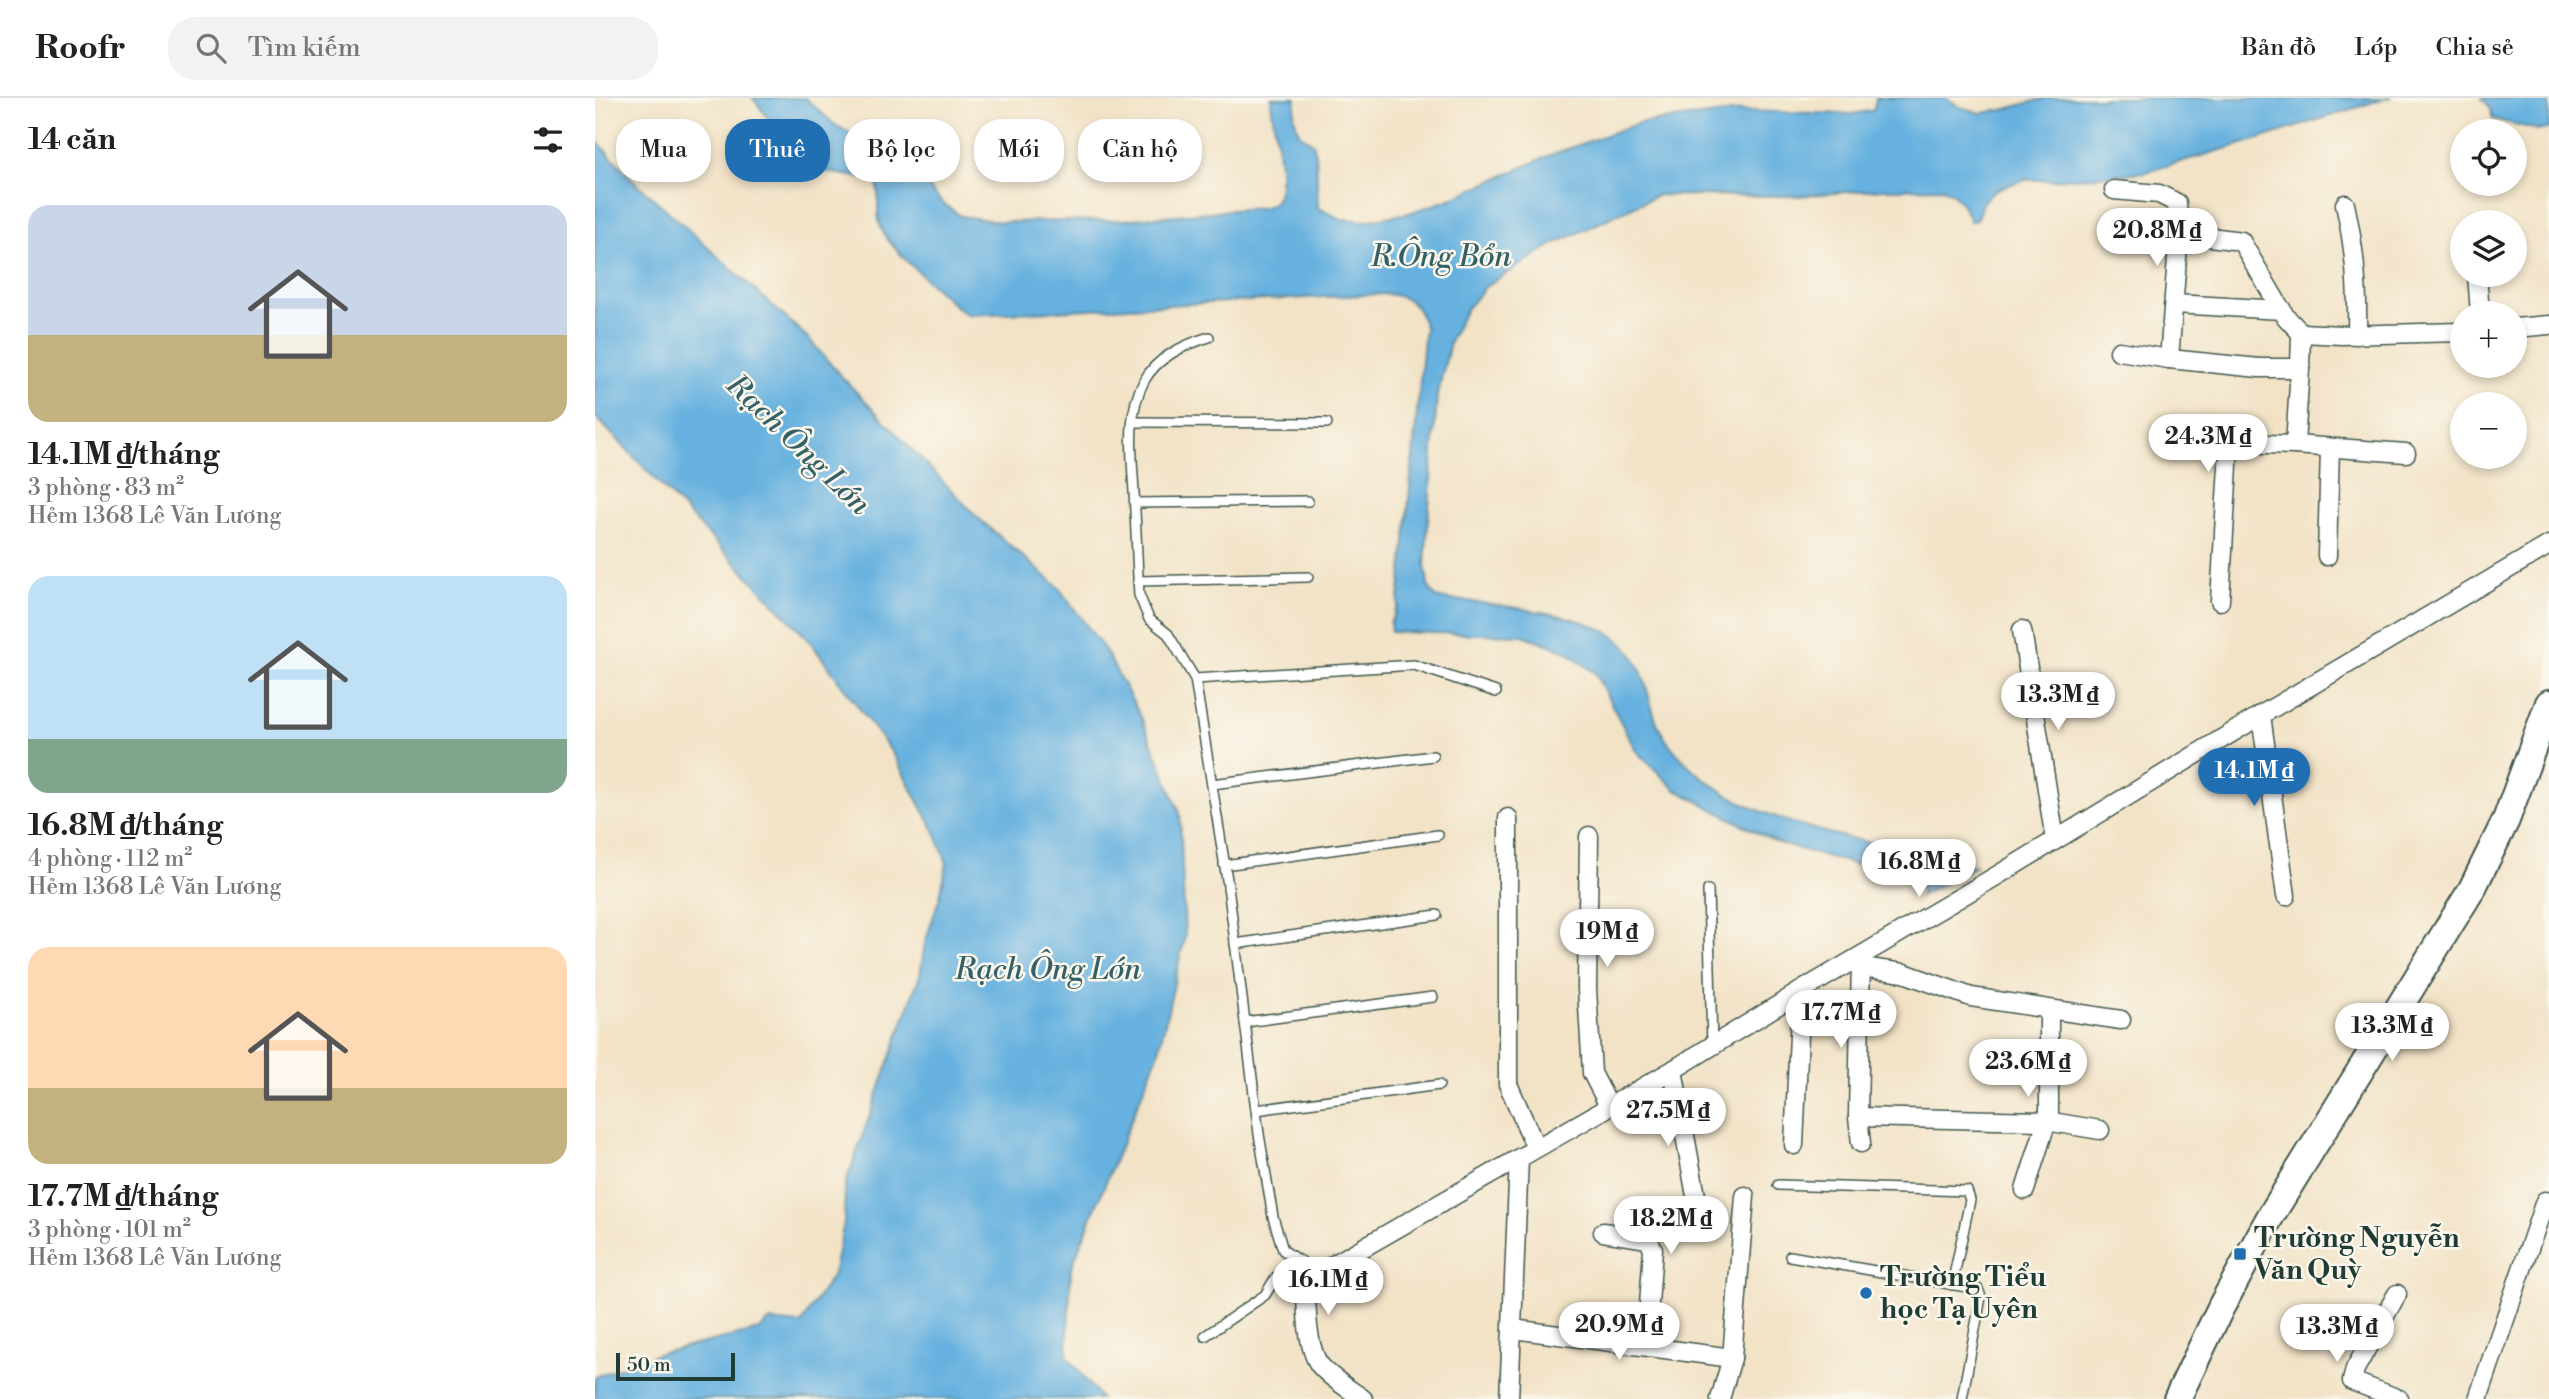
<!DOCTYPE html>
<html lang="vi">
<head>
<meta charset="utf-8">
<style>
  :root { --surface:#fff; --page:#f2f2f2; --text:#222; --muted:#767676; --line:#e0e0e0; --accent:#1f6fb2 }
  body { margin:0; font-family:"Libre Bodoni",serif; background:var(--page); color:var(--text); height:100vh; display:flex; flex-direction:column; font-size:26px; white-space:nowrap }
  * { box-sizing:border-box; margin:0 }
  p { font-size:23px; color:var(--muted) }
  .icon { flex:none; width:38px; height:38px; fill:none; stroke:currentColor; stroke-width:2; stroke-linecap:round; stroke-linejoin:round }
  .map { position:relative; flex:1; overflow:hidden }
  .sheet { display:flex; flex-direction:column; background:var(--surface); width:595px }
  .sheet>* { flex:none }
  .guide { position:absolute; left:21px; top:21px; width:665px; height:63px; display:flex; gap:14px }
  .controls { position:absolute; left:1855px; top:21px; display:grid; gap:14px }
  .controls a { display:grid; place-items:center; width:77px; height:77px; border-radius:50%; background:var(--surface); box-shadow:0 4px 10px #0003; font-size:35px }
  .scale { position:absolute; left:21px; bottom:18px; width:119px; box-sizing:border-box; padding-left:7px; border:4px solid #1f3d34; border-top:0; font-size:19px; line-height:24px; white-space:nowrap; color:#1f3d34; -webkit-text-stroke:5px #fbf7ec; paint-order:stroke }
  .price { position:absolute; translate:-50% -60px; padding:0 16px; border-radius:24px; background:#fff; color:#222; font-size:23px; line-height:46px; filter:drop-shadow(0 2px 4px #0008) }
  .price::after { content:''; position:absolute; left:50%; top:42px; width:21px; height:16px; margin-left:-10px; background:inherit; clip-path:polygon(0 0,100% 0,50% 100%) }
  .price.active { background:var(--accent); color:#fff }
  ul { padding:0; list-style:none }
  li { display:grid; align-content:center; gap:14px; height:371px; padding:0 28px }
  li span { display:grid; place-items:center; height:217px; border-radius:21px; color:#555 }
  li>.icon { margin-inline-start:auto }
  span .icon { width:126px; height:126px; fill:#fffc; stroke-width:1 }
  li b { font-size:30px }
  h2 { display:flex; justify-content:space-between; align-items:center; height:84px; padding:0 28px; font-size:30px }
  .tag { padding:0 24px; border-radius:28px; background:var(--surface); box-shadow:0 4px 10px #0003; font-size:24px; line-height:63px }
  .tag.active { background:var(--accent); color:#fff }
  header { display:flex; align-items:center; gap:42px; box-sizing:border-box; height:98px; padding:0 35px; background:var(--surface); border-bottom:2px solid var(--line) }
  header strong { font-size:33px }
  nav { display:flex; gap:38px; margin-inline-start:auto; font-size:24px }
  .search { width:490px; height:63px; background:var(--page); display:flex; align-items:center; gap:18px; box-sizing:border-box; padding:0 24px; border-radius:28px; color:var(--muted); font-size:26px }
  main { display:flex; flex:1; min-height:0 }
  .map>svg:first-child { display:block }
</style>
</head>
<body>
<header>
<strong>Roofr</strong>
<div class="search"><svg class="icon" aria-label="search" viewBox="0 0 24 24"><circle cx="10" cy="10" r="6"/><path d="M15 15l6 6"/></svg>Tìm kiếm</div>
<nav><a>Bản đồ</a><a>Lớp</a><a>Chia sẻ</a></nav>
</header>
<main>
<section class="sheet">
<h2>14 căn<svg class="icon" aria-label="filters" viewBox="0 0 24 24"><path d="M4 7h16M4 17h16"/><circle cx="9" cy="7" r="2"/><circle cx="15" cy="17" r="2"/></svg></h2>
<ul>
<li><span style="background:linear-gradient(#c9d6e8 60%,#c2b280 0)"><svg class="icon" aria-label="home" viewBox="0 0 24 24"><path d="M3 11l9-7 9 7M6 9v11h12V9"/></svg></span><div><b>14.1M ₫/tháng</b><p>3 phòng · 83 m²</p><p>Hẻm 1368 Lê Văn Lương</p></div></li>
<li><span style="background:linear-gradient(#bfe0f5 75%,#7fa58c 0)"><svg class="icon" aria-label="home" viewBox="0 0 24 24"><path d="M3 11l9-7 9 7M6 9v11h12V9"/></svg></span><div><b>16.8M ₫/tháng</b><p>4 phòng · 112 m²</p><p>Hẻm 1368 Lê Văn Lương</p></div></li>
<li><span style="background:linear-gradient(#ffd9b3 65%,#c2b280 0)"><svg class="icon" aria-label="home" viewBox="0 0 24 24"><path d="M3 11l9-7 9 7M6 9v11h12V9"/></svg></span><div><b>17.7M ₫/tháng</b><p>3 phòng · 101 m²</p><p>Hẻm 1368 Lê Văn Lương</p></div></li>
</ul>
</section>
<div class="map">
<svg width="1954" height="1301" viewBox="0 0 1954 1301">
  <rect width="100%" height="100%" fill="#fbf7ec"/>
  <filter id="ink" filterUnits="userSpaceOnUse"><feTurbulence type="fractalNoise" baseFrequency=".0143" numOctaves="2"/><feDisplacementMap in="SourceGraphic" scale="14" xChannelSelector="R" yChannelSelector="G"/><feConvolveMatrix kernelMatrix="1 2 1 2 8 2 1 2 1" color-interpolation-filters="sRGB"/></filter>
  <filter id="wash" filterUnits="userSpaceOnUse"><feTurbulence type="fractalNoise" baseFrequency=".00686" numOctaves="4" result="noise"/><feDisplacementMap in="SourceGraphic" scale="28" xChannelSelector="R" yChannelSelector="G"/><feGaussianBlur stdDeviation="1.57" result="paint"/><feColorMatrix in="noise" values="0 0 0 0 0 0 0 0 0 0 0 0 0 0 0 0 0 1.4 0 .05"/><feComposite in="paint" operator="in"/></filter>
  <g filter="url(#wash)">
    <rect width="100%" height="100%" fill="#f2e3c7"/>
    <g fill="#66b1df" stroke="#42778a" stroke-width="2">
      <path d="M158,0H210L240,27L278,48L306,55L315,62L339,96L350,107L366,118L407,124L527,122L670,109C673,107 677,106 679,104C695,85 676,25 676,0H701L699,19L704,35L718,45L721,56L723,110L746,121L770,123L814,115L853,102L953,58L1044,25L1147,13L1258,16L1279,12L1281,0H1351L1365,9L1386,15L1407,12L1451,0H1797L1788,1L1664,41L1551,74L1458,82H1431L1412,87L1398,93L1388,104L1381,123H1375C1371,111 1360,94 1348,90L1289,91L1202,98L1063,97L959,146L891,188L871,211L856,241L842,297L830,466L833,488L841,499C853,503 865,502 878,504C917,509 985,516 1017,537C1059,565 1047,608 1072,643C1119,707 1197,727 1271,744C1307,753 1343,761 1380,768L1325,798L1327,794L1325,788L1313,781L1183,745L1081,692L1041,653L1000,575L971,553L928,537L796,534L795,525L803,508L806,485L830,230C824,206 814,197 789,196L375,217L366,213C346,194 297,154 286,130C279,114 287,97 281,82L232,74L200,56Z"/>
      <path d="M1887,0H1954V31L1943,32L1898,21L1894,9Z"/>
      <path d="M0,41L36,80L213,240L245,277L382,419L463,489L510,552L546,619L585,715L590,838L563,956L476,1170L472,1258L506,1301H0V1279L62,1256L164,1232L174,1223L206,1226L238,1176L249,1125L250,1087L325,877L330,845L345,798L352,765L339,732L298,656L213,541L0,318Z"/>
    </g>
  </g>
  <g filter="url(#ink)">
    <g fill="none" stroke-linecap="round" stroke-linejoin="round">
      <g stroke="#3f564a" stroke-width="12">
        <g id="service">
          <path d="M614,239C589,247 562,259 549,283C531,317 537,358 539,394C541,429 542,463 544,497L554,521L573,536L600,581L633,788L664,1036L678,1119L688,1152L722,1176"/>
          <path d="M538,324L732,325"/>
          <path d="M540,405L713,403"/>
          <path d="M543,483L713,479"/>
          <path d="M600,581L819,567L901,594"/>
          <path d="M617,686L838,658"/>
          <path d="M629,767L843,737"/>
          <path d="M1113,792L1117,947"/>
          <path d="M640,846L842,817"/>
          <path d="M650,924L838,899"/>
          <path d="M661,1012L844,987"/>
          <path d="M1183,1087L1372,1093L1375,1102L1357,1187"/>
          <path d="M1195,1158L1383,1191L1386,1199L1367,1301"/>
          <path d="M610,1238L670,1197L681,1179L706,1163"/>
        </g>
      </g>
      <g stroke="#3f564a" stroke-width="21">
        <g id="minor">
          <path d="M1519,92L1564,96L1582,105L1584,135L1574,261L1524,253"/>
          <path d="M1750,106C1760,152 1763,190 1762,237"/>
          <path d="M1584,135L1646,143L1690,218L1706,235L1747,237L1867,234"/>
          <path d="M1882,177L1885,215"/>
          <path d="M1579,206L1687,212"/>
          <path d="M1920,230L1954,227"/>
          <path d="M1574,261L1664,270H1705L1706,235"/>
          <path d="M1705,270L1700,347L1811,355"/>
          <path d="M1732,458L1735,351"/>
          <path d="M1625,503L1634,350L1642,345L1700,347"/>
          <path d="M1427,532L1460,742"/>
          <path d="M1666,617L1691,798"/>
          <path d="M913,720V986L941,1050"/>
          <path d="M994,738L992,891L997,975L1014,1008"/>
          <path d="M1266,869L1309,875L1376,899L1526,922"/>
          <path d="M1078,972L1105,1120"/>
          <path d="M1263,1019L1451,1023L1505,1032"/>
          <path d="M1266,1045L1263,1019L1266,860"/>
          <path d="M1199,1047L1206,893"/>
          <path d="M1430,1092L1454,1016V912"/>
          <path d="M1008,1134L1053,1141L1058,1151L1051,1248"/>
          <path d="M1802,1196L1760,1271L1757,1283L1804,1301"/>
          <path d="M918,1231L1137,1260"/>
          <path d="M768,1301C756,1292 727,1275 721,1261C711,1239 712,1208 710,1183L1078,972L1206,893L1403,777L1666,617L1954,447"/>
          <path d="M914,1301L924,1060"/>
          <path d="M1125,1301L1137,1260L1150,1098"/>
          <path d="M1883,1301L1950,1103L1954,1104"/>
        </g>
      </g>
      <g stroke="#3f564a" stroke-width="30">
        <path id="secondary" d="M1582,1301L1626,1209L1675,1119L1877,791L1911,722L1954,605"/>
      </g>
      <use href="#service" stroke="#fff" stroke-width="9"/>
      <use href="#minor" stroke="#fff" stroke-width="18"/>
      <use href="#secondary" stroke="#fff" stroke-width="26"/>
    </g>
  </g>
  <g fill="#1f6fb2" stroke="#fbf7ec" stroke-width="2.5">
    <rect x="1638" y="1149" width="14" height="14" rx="3.5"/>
    <circle cx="1271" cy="1195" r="7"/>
  </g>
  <g text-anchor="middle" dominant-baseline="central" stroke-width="5" stroke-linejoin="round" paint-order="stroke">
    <g font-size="28" font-weight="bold" fill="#1f3d34" stroke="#fbf7ec" text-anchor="start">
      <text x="1659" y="1140">Trường Nguyễn<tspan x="1659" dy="32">Văn Quỳ</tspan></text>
      <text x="1285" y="1179">Trường Tiểu<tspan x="1285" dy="32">học Tạ Uyên</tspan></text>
    </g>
    <g font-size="30" font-style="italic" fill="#346067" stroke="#fbf7ec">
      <text x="846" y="159">R.Ông Bổn</text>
      <text transform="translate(203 347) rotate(44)">Rạch Ông Lớn</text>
      <text x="453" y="872">Rạch Ông Lớn</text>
    </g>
  </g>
</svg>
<div class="controls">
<a><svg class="icon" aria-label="locate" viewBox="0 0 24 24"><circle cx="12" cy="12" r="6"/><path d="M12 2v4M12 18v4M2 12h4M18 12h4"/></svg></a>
<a><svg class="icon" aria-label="layers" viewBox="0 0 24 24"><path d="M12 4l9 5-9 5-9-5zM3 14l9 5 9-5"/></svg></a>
<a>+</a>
<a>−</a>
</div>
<div class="scale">50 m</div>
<b class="price" style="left:1562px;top:170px">20.8M ₫</b>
<b class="price" style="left:1613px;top:376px">24.3M ₫</b>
<b class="price" style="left:1463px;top:634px">13.3M ₫</b>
<b class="price active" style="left:1659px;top:710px">14.1M ₫</b>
<b class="price" style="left:1324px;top:801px">16.8M ₫</b>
<b class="price" style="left:1012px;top:871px">19M ₫</b>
<b class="price" style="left:1246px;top:952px">17.7M ₫</b>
<b class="price" style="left:1797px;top:965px">13.3M ₫</b>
<b class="price" style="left:1433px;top:1001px">23.6M ₫</b>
<b class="price" style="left:1073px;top:1050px">27.5M ₫</b>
<b class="price" style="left:1076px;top:1158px">18.2M ₫</b>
<b class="price" style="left:733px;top:1219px">16.1M ₫</b>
<b class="price" style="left:1024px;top:1264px">20.9M ₫</b>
<b class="price" style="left:1742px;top:1266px">13.3M ₫</b>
<div class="guide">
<a class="tag">Mua</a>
<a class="tag active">Thuê</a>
<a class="tag">Bộ lọc</a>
<a class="tag">Mới</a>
<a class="tag">Căn hộ</a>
</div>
</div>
</main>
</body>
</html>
